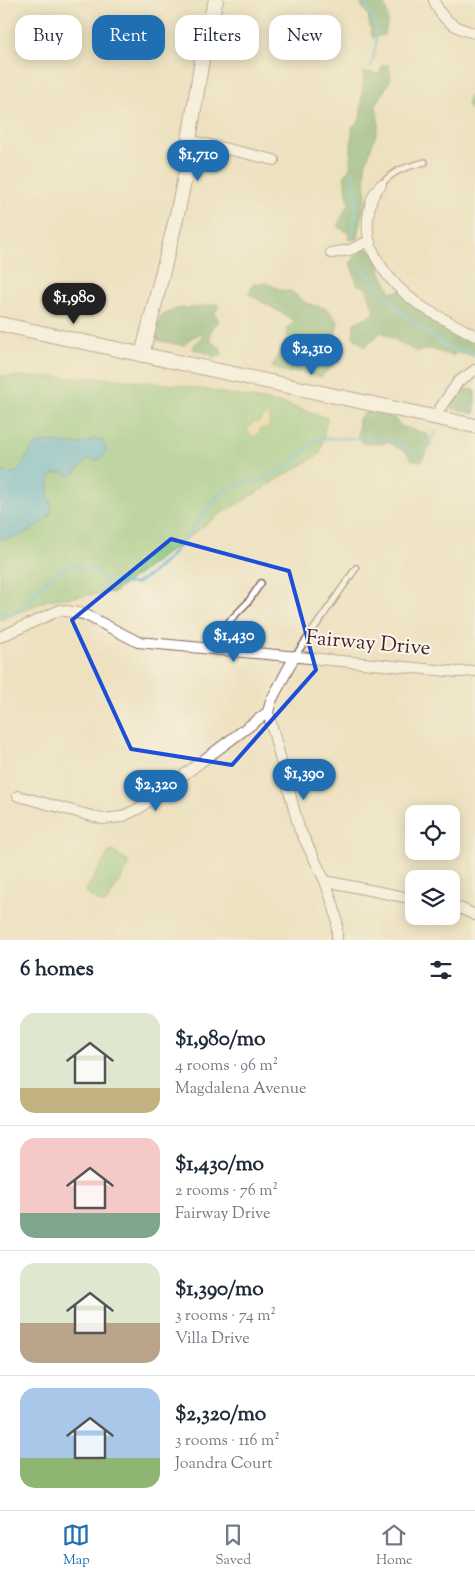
<!DOCTYPE html>
<html lang="en">
<head>
<meta charset="utf-8">
<style>
  :root { --surface:#fff; --page:#f6f6f7; --text:#1f2937; --muted:#747a83; --line:#e0e1e3; --accent:#1f6fb2 }
  body { margin:0; font-family:"Sorts Mill Goudy",serif; background:var(--page); color:var(--text); height:100vh; display:flex; flex-direction:column; font-size:19px; white-space:nowrap }
  * { box-sizing:border-box; margin:0 }
  p { font-size:16px; color:var(--muted) }
  .icon { flex:none; width:28px; height:28px; fill:none; stroke:currentColor; stroke-width:2; stroke-linecap:round; stroke-linejoin:round }
  .map { position:relative; height:940px; overflow:hidden }
  .drawer { display:flex; flex-direction:column; background:var(--surface); flex:1 }
  .drawer>* { flex:none }
  .guide { position:absolute; left:15px; top:15px; width:445px; height:45px; display:flex; gap:10px }
  .controls { position:absolute; left:405px; top:805px; display:grid; gap:10px }
  .controls a { display:grid; place-items:center; width:55px; height:55px; border-radius:10px; background:var(--surface); box-shadow:0 2px 12px #0003; font-size:25px }
  .price { position:absolute; translate:-50% -42px; padding:0 11px; border-radius:18px; background:var(--accent); color:#fff; font-size:16px; line-height:32px; filter:drop-shadow(0 1px 2px #0008) }
  .price::after { content:''; position:absolute; left:50%; top:30px; width:15px; height:11px; margin-left:-8px; background:inherit; clip-path:polygon(0 0,100% 0,50% 100%) }
  .price.on { background:#222; color:#fff }
  ul { padding:0; list-style:none }
  li { display:flex; align-items:center; gap:15px; height:125px; padding:0 20px }
  li+li { border-top:1px solid var(--line) }
  li span { display:grid; place-items:center; flex:none; width:140px; height:100px; border-radius:15px; color:#555 }
  li>.icon { margin-inline-start:auto }
  span .icon { width:60px; height:60px; fill:#fffc; stroke-width:1 }
  li b { font-size:21px }
  h2 { display:flex; justify-content:space-between; align-items:center; height:60px; padding:0 20px; font-size:21px }
  .tag { padding:0 18px; border-radius:15px; background:var(--surface); box-shadow:0 2px 12px #0003; font-size:18px; line-height:45px }
  .tag.on { background:var(--accent); color:#fff }
  .menu { display:flex; justify-content:space-around; align-items:center; height:70px; border-top:1px solid var(--line); background:var(--surface); font-size:14px; color:var(--muted) }
  .menu a { display:grid; justify-items:center; gap:2px }
  .menu .on { color:var(--accent) }
  .map>svg:first-child { display:block }
</style>
</head>
<body>
<div class="map">
<svg width="475" height="940" viewBox="0 0 475 940">
  <rect width="100%" height="100%" fill="#fbf7ec"/>
  <filter id="ink" filterUnits="userSpaceOnUse"><feTurbulence type="fractalNoise" baseFrequency=".02" numOctaves="2"/><feDisplacementMap in="SourceGraphic" scale="10" xChannelSelector="R" yChannelSelector="G"/><feConvolveMatrix kernelMatrix="1 2 1 2 8 2 1 2 1" color-interpolation-filters="sRGB"/></filter>
  <filter id="wash" filterUnits="userSpaceOnUse"><feTurbulence type="fractalNoise" baseFrequency=".0096" numOctaves="4" result="noise"/><feDisplacementMap in="SourceGraphic" scale="20" xChannelSelector="R" yChannelSelector="G"/><feGaussianBlur stdDeviation="1.12" result="paint"/><feColorMatrix in="noise" values="0 0 0 0 0 0 0 0 0 0 0 0 0 0 0 0 0 1.4 0 .05"/><feComposite in="paint" operator="in"/></filter>
  <g filter="url(#wash)">
    <rect width="100%" height="100%" fill="#ede1c0"/>
    <g fill="#86c67e" stroke="#687254">
      <path d="M0,376L103,378L178,385L285,404L327,418L320,454L219,515L114,592L48,600L0,620Z"/>
      <path d="M112,851L129,862V866L106,903L103,904L88,895L86,890L109,852Z"/>
    </g>
    <g fill="#6cab6d" stroke="#5b654c">
      <path d="M358,0H381C390,11 389,22 384,35L373,38L371,33L368,15Z"/>
      <path d="M382,65H389L391,79L376,105L379,125L365,166L366,195L358,239L349,240L348,233L337,226L349,203L344,177L350,167L352,127L360,120L364,72L380,74Z"/>
      <path d="M475,95V112L471,111L467,104L469,96Z"/>
      <path d="M364,247L378,254L381,272L391,292L403,290L429,316L475,344V356L456,353L453,356L430,349L417,352L381,332L365,347L353,337L354,323L375,313L366,288L357,284L350,263Z"/>
      <path d="M267,283L281,290L291,291L306,303L328,309L338,322L334,345L323,347L318,338L304,339L315,353L333,366L321,377L300,372L287,373L272,367L286,339L287,328L295,321L248,294L253,284Z"/>
      <path d="M217,304L219,308L214,313L219,320L210,333L211,342L221,348L222,355L213,358L210,354L193,349L194,345L202,337V333L191,338L184,346L157,340L156,333L160,316L178,308H192Z"/>
      <path d="M456,389L475,390V414L451,408L448,399Z"/>
      <path d="M367,411L393,417L401,426L427,434L432,443L421,461L412,460L406,452L388,442L379,444L362,443L358,436L359,418Z"/>
    </g>
    <path fill="#eeda9e" stroke="#9c7c64" d="M266,415L270,416L269,427L264,429L260,428V431L254,437L247,431L253,422H259Z"/>
    <path fill="#5ab6d8" stroke="#526a82" d="M94,439L102,440L107,449L102,458L94,461L90,458L70,477L65,473H55L48,479L49,483L48,495L52,506L50,515L44,522L18,537L0,539V470C5,470 7,473 11,473C24,474 26,447 40,443C58,438 75,451 94,439Z"/>
    <g fill="none" stroke-linecap="round" stroke-linejoin="round">
      <g stroke="#5ab6d8" stroke-width="2.5">
        <path d="M363,0C380,27 379,37 371,67"/>
        <path d="M352,236L357,199L353,171"/>
        <path d="M360,265L400,311L444,345L454,350L475,354"/>
        <path d="M471,408L475,405"/>
        <path d="M0,614C25,615 26,601 40,587C46,581 54,574 61,569C71,564 86,567 96,569L105,582L135,584L151,574L171,556L221,492L230,487L263,480L288,467L316,439L344,438L391,440L413,451H418L424,447L436,432"/>
      </g>
    </g>
  </g>
  <g filter="url(#ink)">
    <g fill="none" stroke-linecap="round" stroke-linejoin="round">
      <g stroke="#83635f" stroke-width="8">
        <g id="lane">
          <path d="M381,185C394,169 407,167 425,162"/>
          <path d="M203,648L248,602L261,583"/>
          <path d="M295,656L356,568"/>
        </g>
      </g>
      <g stroke="#83635f" stroke-width="12">
        <g id="street">
          <path d="M434,0C440,19 456,29 475,33"/>
          <path d="M189,140L274,160"/>
          <path d="M381,185C370,197 370,204 368,219C364,253 392,285 418,304C435,316 457,325 475,336"/>
          <path d="M331,253L350,250L369,241"/>
          <path d="M434,417L458,382L475,370"/>
          <path d="M0,637L60,610L84,614L138,642L458,672L475,671"/>
          <path d="M295,656L271,701L268,712L299,828L325,881L334,907L337,921V940"/>
          <path d="M18,796L103,819L121,817L138,809L268,712"/>
          <path d="M325,881L414,899"/>
          <path d="M451,907L462,909L475,915"/>
        </g>
      </g>
      <g stroke="#83635f" stroke-width="16">
        <g id="secondary">
          <path d="M0,324L475,426"/>
          <path d="M142,355L176,219L186,172L189,140L206,35L216,0"/>
        </g>
      </g>
      <use href="#lane" stroke="#fff" stroke-width="5"/>
      <use href="#street" stroke="#fff" stroke-width="10"/>
      <use href="#secondary" stroke="#fff" stroke-width="14"/>
    </g>
  </g>
  <path d="M0 0H475V940H0ZM171,539L289,571L316,670L232,765L131,749L72,620Z" fill="#ede1c0" fill-opacity=".55" fill-rule="evenodd"/>
  <path fill="none" stroke="#1d4ed8" stroke-width="4" stroke-linejoin="round" d="M171,539L289,571L316,670L232,765L131,749L72,620Z"/>
  <g text-anchor="middle" dominant-baseline="central" stroke-width="4" stroke-linejoin="round" paint-order="stroke">
    <g font-size="21" fill="#4a1f2b" stroke="#fbf7ec">
      <text transform="translate(368 644) rotate(5)">Fairway Drive</text>
    </g>
  </g>
</svg>
<div class="controls">
<a><svg class="icon" aria-label="locate" viewBox="0 0 24 24"><circle cx="12" cy="12" r="6"/><path d="M12 2v4M12 18v4M2 12h4M18 12h4"/></svg></a>
<a><svg class="icon" aria-label="layers" viewBox="0 0 24 24"><path d="M12 4l9 5-9 5-9-5zM3 14l9 5 9-5"/></svg></a>
</div>
<b class="price" style="left:198px;top:182px">$1,710</b>
<b class="price on" style="left:74px;top:325px">$1,980</b>
<b class="price" style="left:312px;top:376px">$2,310</b>
<b class="price" style="left:234px;top:663px">$1,430</b>
<b class="price" style="left:304px;top:801px">$1,390</b>
<b class="price" style="left:156px;top:812px">$2,320</b>
<div class="guide">
<a class="tag">Buy</a>
<a class="tag on">Rent</a>
<a class="tag">Filters</a>
<a class="tag">New</a>
</div>
</div>
<section class="drawer">
<h2>6 homes<svg class="icon" aria-label="filters" viewBox="0 0 24 24"><path d="M4 7h16M4 17h16"/><circle cx="9" cy="7" r="2"/><circle cx="15" cy="17" r="2"/></svg></h2>
<ul>
<li><span style="background:linear-gradient(#dfe7d0 75%,#c2b280 0)"><svg class="icon" aria-label="home" viewBox="0 0 24 24"><path d="M3 11l9-7 9 7M6 9v11h12V9"/></svg></span><div><b>$1,980/mo</b><p>4 rooms · 96 m²</p><p>Magdalena Avenue</p></div></li>
<li><span style="background:linear-gradient(#f6c9c9 75%,#7fa58c 0)"><svg class="icon" aria-label="home" viewBox="0 0 24 24"><path d="M3 11l9-7 9 7M6 9v11h12V9"/></svg></span><div><b>$1,430/mo</b><p>2 rooms · 76 m²</p><p>Fairway Drive</p></div></li>
<li><span style="background:linear-gradient(#dfe7d0 60%,#b9a48a 0)"><svg class="icon" aria-label="home" viewBox="0 0 24 24"><path d="M3 11l9-7 9 7M6 9v11h12V9"/></svg></span><div><b>$1,390/mo</b><p>3 rooms · 74 m²</p><p>Villa Drive</p></div></li>
<li><span style="background:linear-gradient(#a9c7e8 70%,#8fb573 0)"><svg class="icon" aria-label="home" viewBox="0 0 24 24"><path d="M3 11l9-7 9 7M6 9v11h12V9"/></svg></span><div><b>$2,320/mo</b><p>3 rooms · 116 m²</p><p>Joandra Court</p></div></li>
</ul>
</section>
<nav class="menu">
<a class="on"><svg class="icon" aria-label="map" viewBox="0 0 24 24"><path d="M3 6l6-2 6 2 6-2v14l-6 2-6-2-6 2zM9 4v14M15 6v14"/></svg>Map</a>
<a><svg class="icon" aria-label="saved" viewBox="0 0 24 24"><path d="M7 4h10v16l-5-4-5 4z"/></svg>Saved</a>
<a><svg class="icon" aria-label="home" viewBox="0 0 24 24"><path d="M3 11l9-7 9 7M6 9v11h12V9"/></svg>Home</a>
</nav>
</body>
</html>
